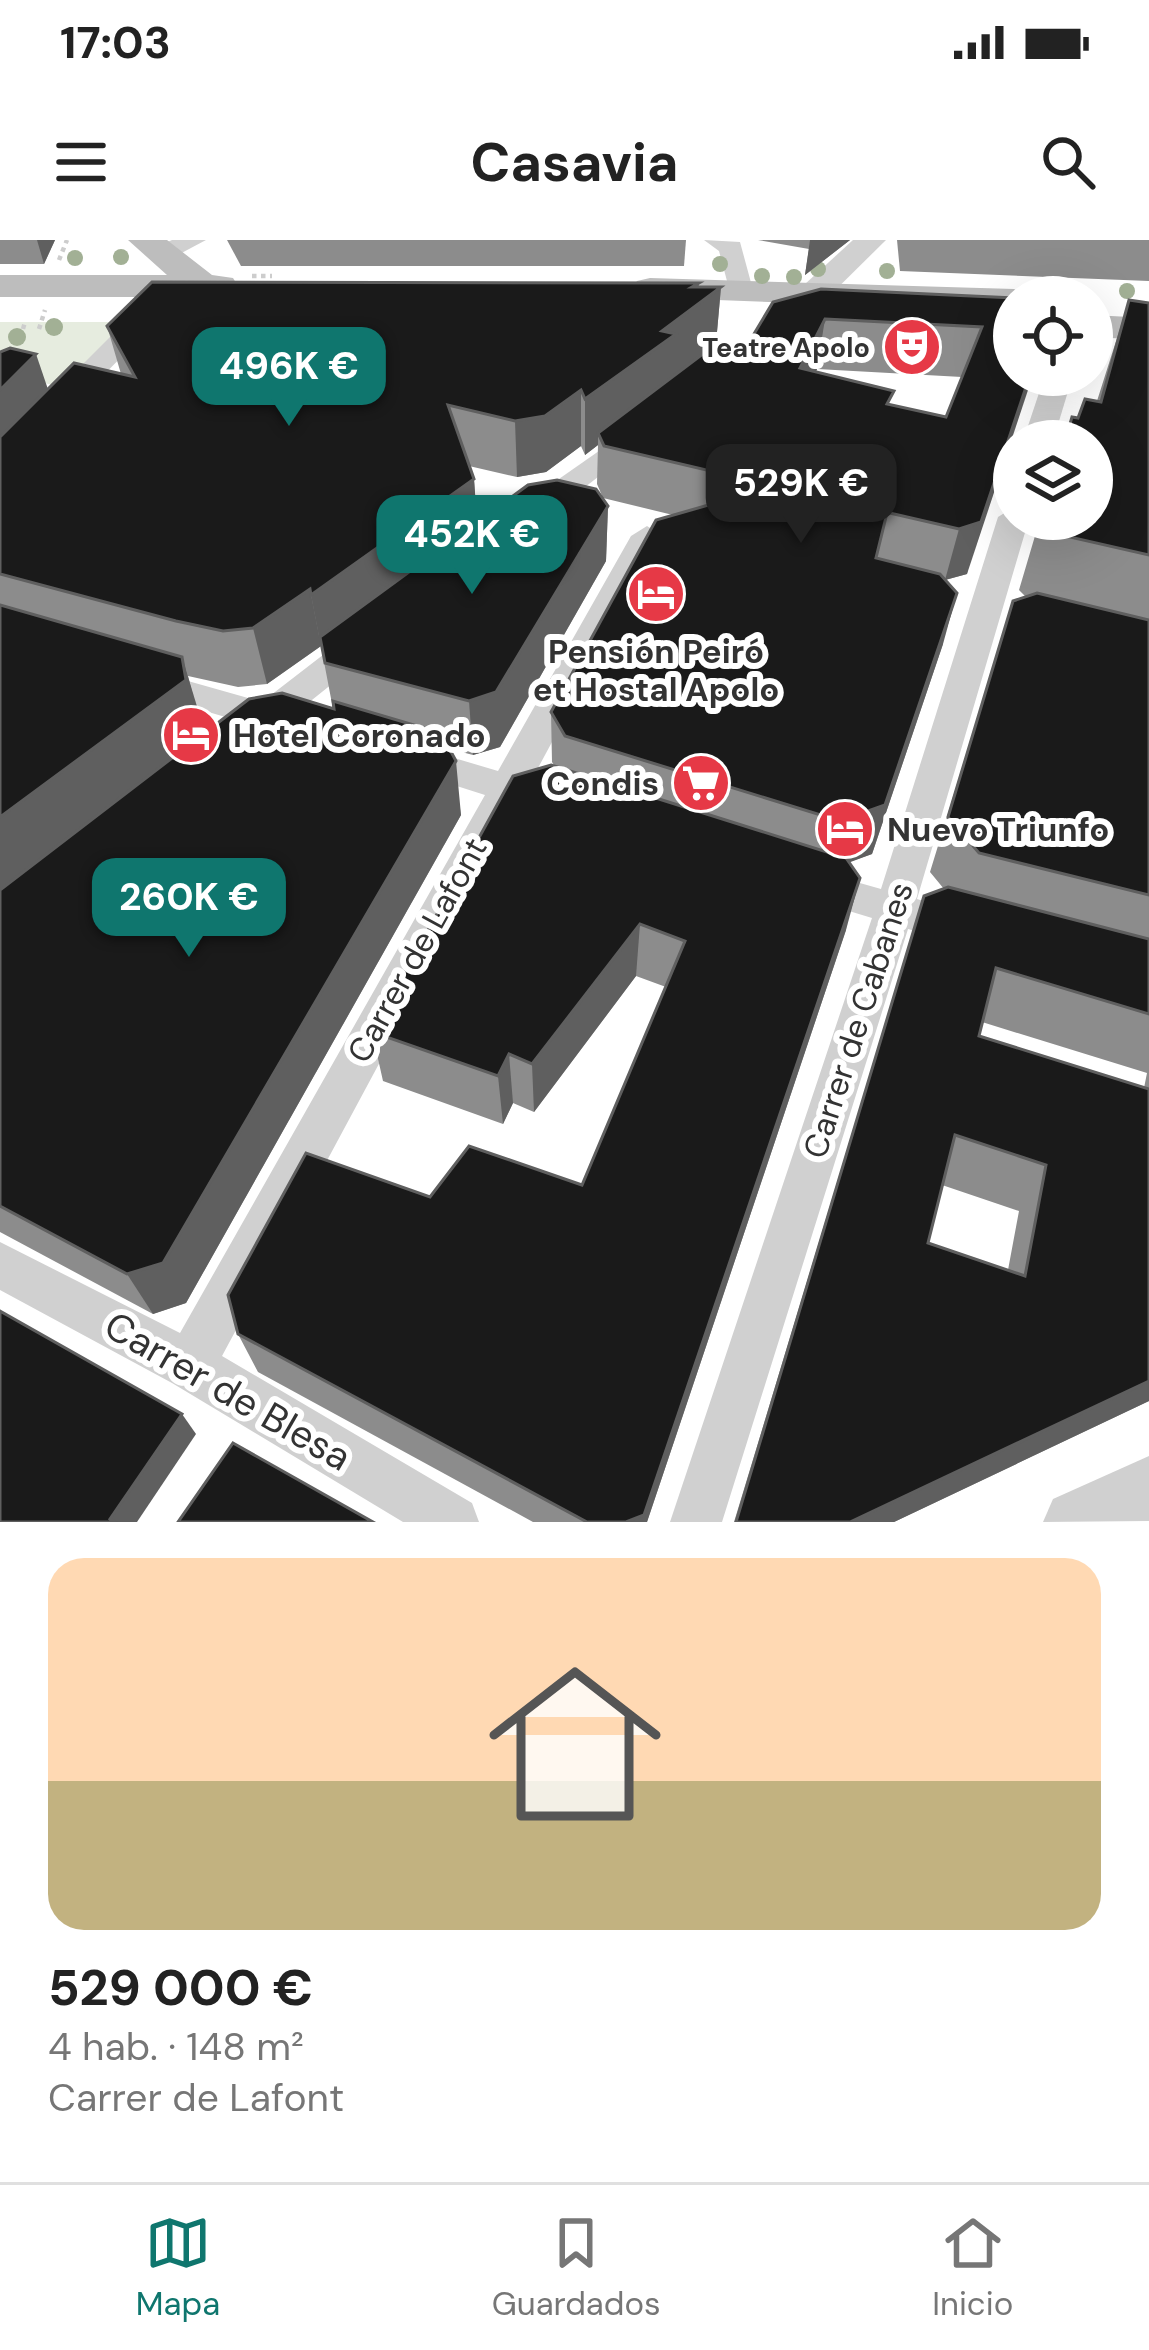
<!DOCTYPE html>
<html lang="es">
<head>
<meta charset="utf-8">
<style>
  :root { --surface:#fff; --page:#f2f2f2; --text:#222; --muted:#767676; --line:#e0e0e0; --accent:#0f766e }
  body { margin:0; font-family:"DM Sans",sans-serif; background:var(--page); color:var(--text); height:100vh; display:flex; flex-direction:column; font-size:45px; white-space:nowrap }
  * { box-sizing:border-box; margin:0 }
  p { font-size:39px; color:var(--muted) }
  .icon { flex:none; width:66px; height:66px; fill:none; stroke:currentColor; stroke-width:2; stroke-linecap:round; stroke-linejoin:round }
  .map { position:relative; height:1282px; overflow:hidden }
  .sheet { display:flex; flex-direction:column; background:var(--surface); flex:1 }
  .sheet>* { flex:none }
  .buttons { position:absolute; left:993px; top:36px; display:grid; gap:24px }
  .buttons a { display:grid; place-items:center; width:120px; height:120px; border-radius:50%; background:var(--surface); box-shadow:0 12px 48px #0002; font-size:60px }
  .price { position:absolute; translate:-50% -102px; padding:0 27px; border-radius:24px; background:var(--accent); color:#fff; font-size:39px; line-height:78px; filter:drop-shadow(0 3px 6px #0008) }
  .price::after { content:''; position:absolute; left:50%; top:72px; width:36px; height:27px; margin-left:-18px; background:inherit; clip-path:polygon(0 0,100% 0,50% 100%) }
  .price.on { background:#222; color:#fff }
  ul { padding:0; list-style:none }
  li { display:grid; align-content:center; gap:24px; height:636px; padding:0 48px }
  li+li { border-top:3px solid var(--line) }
  li span { display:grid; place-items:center; height:372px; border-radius:36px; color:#555 }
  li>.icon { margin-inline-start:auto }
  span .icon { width:216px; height:216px; fill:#fffc; stroke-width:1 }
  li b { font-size:51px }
  .status { display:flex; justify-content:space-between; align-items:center; height:84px; padding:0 60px; background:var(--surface); direction:ltr }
  .status svg { height:33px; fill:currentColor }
  header { display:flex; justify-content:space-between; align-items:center; height:156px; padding:0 48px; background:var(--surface); font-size:54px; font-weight:700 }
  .dock { display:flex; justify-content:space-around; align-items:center; height:168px; border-top:3px solid var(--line); background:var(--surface); font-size:33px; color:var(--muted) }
  .dock a { display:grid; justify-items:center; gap:6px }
  .dock .on { color:var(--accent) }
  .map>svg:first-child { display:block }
</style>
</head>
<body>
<div class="status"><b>17:03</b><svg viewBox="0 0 49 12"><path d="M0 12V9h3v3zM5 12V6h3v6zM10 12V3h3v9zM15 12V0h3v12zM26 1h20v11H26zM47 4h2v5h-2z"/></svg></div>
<header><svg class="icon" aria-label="menu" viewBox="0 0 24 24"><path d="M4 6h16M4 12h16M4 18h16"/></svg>Casavia<svg class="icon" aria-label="search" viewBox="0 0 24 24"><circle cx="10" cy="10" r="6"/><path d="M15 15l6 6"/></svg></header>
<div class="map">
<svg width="1149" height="1282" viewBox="0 0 1149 1282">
  <rect width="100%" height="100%" fill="#fff"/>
  <path fill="#e6ecdf" d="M0,82H125L66,148L35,141L0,152Z"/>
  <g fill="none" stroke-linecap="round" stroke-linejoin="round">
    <g stroke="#cdcdcd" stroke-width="4.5" stroke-dasharray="4.5 4.5" stroke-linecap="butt">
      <path d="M59,20L67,0"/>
      <path d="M252,36H272"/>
      <path d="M23,89L25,82"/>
      <path d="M39,89L45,70"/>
    </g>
    <g fill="#d0d0d0" fill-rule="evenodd">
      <path d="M172,0H206L174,17H156V7Z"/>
      <path d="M704,0L740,2L753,50L749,56H731L719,11Z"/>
      <path d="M142,63L155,71L141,97L79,160H59V148L120,87L133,65Z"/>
      <path d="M1045,135H1073L1053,201H1023Z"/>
      <path d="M639,183L654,192L649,198L538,283H516L511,276L516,269Z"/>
      <path d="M1014,267V279H1029L917,659L984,680L990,691L984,702L970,707L908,689L722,1282H670L872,678L793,654L787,643L793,632L807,628L881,649L998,277Z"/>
      <path d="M647,286L663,296L531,541L570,553L576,563L570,573L557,577L518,565L222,1116L472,1263L479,1282H403L172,1143L0,1050V1002L180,1093L485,555L394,526L389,517L394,508L407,504L498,531L631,296Z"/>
      <path d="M366,388L378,391L383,399L378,407L297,472L305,482L300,491H274L252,502L239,498L234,489L239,481L130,449L125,440L142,428L262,462L354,391Z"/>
    </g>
    <g fill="#d0d0d0" fill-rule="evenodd">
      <path d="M853,0H886L804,81H780L776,74L780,67Z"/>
      <path d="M1149,1216V1281L1043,1282L1053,1259Z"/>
    </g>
    <g fill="#bdbdbd" fill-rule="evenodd">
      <path d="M128,0H167L212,35L233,38L238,46L220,57H0V35H167Z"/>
      <path d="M650,38L1014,49L1030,57H1014V71L637,57L632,49L637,41Z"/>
      <path d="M1092,75L1149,78V100L1092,97Z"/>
    </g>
  </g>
  <g fill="#a2b095">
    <circle cx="121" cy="17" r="8"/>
    <circle cx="75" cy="18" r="8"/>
    <circle cx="720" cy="24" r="8"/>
    <circle cx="818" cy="29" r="8"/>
    <circle cx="887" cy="31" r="8"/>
    <circle cx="762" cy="36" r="8"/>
    <circle cx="794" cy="37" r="8"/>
    <circle cx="1127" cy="51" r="8"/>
    <circle cx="54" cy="87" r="9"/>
    <circle cx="17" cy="97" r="9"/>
  </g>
  <g fill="#8c8c8c" fill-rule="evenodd">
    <path d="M0,0H55L44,24H0Z"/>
    <path d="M227,0H686L684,26H241Z"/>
    <path d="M758,0H850L805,35L809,9Z"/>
    <path d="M897,0H1149V41L900,31Z"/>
    <path d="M698,47H721L716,103L673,135L742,114L773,62L1014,58L967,334L945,340L943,404L872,614L849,622L846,690L647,1282H533L258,1132L238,1094L430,957L582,945L666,747L636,736L534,872L513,863L503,884L383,841L372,792L554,525L552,522L551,472L673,275L603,258L597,244L598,205L585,215L581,206L546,232L517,237L469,226L474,239L477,282L608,266L606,321L500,507L473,515L450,509L461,575L186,1063L153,1074L0,992V112L48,149L121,134L107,86ZM817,129L962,137L946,177L891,165L816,132ZM321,406L333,469L203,494L188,436L238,447L267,444Z"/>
    <path d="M1129,60L1149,63V1161L894,1282H734L924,656L944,649L930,632L1013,361L1026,357L1019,350L1040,279H1092L1078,178L1097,161ZM982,782L1147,833L1144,848L979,796ZM942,945L1019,971L1008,1030L928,1003Z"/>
  </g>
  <g fill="#5f5f5f">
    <path d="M37,0H55L44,24Z"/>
    <path d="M810,0H850L805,35Z"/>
    <path d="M699,43L697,65L721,47L716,103L598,193V205L585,215V159L662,91L692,47Z"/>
    <path d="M825,79L817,129L793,179L800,128Z"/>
    <path d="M36,114L55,170L0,227V150Z"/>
    <path d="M1030,135H1033L967,334L945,340L959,289Z"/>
    <path d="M581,150V206L546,232L517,237L515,181Z"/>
    <path d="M474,239L478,295L322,412L311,355Z"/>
    <path d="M608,266L606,321L500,507L473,515L469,461Z"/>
    <path d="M310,349L321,406L267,444L253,388Z"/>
    <path d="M957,353L943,404L872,614L829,630L840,581Z"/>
    <path d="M182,417L199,473L203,496L0,652V577Z"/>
    <path d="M456,521L461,575L186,1063L153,1074L127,1034Z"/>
    <path d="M860,638L846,690L647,1282H626Z"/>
    <path d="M640,684L636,736L534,872L532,824Z"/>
    <path d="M509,814L513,863L503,884L498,836Z"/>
    <path d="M1149,1141V1161L894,1282H850Z"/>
    <path d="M182,1174L196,1194L137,1282H113L110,1279Z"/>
  </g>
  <g fill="#1a1a1a" stroke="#5f5f5f" stroke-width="3" fill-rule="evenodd">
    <path d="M152,42L699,43L692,47H721L662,91L676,94L585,159L581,150L545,176L515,181L448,165L474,239L311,355L310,349L253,388L223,391L176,381L0,334V197L74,123L135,137L107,86Z"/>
    <path d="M821,49L1014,58V135H1030L981,282L959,289L881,271L886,277L876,318L940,334L957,353L885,565L840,581L565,496L551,472L656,280L775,246L604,206L598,193L712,107L742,114L773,62ZM825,79L982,87L946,177L887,164L894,151L800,128Z"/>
    <path d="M1129,60L1149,63V315L1052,293L1041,282L1042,279H1092V201H1065L1072,177L1078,178L1085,159L1101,162Z"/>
    <path d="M10,108L36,114L0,150V112Z"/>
    <path d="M557,240L596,249L608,266L496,452L469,461L325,423L320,397L528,245Z"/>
    <path d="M1037,353L1149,380V655L979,613L948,577L1013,361Z"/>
    <path d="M0,365L182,417L186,440L0,577Z"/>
    <path d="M282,453L334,469L333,461L441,493L456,521L163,1023L127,1034L0,966V650L249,459Z"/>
    <path d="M551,525L846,618L860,638L644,1275L626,1282H587L238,1094L228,1055L306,913L430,957L469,906L582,945L685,701L640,684L532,824L509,814L498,836L372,792L513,536Z"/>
    <path d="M948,647L1149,699V774L996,728L979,796L1149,849V1141L850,1282H736L924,656ZM955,895L1046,925L1025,1036L928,1003Z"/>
    <path d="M0,1071L182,1174L110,1279L115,1282H0Z"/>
    <path d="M233,1203L373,1282H178Z"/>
  </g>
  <defs>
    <g id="theatre-disc" transform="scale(3)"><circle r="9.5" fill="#e63946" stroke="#fff"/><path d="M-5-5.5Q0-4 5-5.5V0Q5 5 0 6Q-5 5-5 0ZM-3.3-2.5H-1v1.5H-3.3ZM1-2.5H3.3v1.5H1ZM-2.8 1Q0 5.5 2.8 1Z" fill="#fff"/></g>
    <g id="hotel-disc" transform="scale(3)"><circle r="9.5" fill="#e63946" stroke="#fff"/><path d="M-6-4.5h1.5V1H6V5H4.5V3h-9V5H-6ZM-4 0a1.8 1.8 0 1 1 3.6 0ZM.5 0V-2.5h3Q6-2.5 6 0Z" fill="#fff"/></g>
    <g id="supermarket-disc" transform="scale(3)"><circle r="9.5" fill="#e63946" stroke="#fff"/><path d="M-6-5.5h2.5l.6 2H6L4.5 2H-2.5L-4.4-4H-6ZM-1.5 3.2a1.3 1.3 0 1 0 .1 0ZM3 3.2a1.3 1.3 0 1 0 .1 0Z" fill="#fff"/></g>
  </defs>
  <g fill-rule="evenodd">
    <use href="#theatre-disc" x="912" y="107"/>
    <use href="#hotel-disc" x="656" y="354"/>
    <use href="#hotel-disc" x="191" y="495"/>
    <use href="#supermarket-disc" x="701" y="543"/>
    <use href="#hotel-disc" x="845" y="589"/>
  </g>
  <g text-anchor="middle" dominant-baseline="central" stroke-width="12" stroke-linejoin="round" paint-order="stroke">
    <g font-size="27" font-weight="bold" fill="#333" stroke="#fff" text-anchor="end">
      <text x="870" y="107">Teatre Apolo</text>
    </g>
    <g font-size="33" font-weight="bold" fill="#333" stroke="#fff" text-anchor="start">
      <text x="656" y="411" text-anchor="middle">Pensión Peiró<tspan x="656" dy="38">et Hostal Apolo</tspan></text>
      <text x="233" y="495">Hotel Coronado</text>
      <text x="659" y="543" text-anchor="end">Condis</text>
      <text x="887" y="589">Nuevo Triunfo</text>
    </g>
    <g font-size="33" fill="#333" stroke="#fff">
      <text transform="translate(417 710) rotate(-61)">Carrer de Lafont</text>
      <text transform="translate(858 780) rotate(-72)">Carrer de Cabanes</text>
    </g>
    <g font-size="39" fill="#333" stroke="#fff">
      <text transform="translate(228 1151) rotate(30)">Carrer de Blesa</text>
    </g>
  </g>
</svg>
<div class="buttons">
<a><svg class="icon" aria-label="locate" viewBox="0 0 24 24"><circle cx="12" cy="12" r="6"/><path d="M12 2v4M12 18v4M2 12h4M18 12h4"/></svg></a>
<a><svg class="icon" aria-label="layers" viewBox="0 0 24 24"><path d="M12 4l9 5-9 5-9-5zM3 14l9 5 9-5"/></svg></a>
</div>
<b class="price" style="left:289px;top:189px">496K €</b>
<b class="price on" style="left:801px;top:306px">529K €</b>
<b class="price" style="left:472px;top:357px">452K €</b>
<b class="price" style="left:189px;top:720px">260K €</b>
</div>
<section class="sheet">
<ul>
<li><span style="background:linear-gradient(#ffd9b3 60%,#c2b280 0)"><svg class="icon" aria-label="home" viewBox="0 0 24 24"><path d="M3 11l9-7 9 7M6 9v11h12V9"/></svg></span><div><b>529 000 €</b><p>4 hab. · 148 m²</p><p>Carrer de Lafont</p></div></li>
</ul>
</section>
<nav class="dock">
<a class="on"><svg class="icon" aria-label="map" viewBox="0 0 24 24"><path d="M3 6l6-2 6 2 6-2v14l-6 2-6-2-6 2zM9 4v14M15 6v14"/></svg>Mapa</a>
<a><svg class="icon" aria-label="saved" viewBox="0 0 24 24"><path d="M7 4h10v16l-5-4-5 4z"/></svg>Guardados</a>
<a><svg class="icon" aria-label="home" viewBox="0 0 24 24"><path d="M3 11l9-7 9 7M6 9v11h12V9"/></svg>Inicio</a>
</nav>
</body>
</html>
